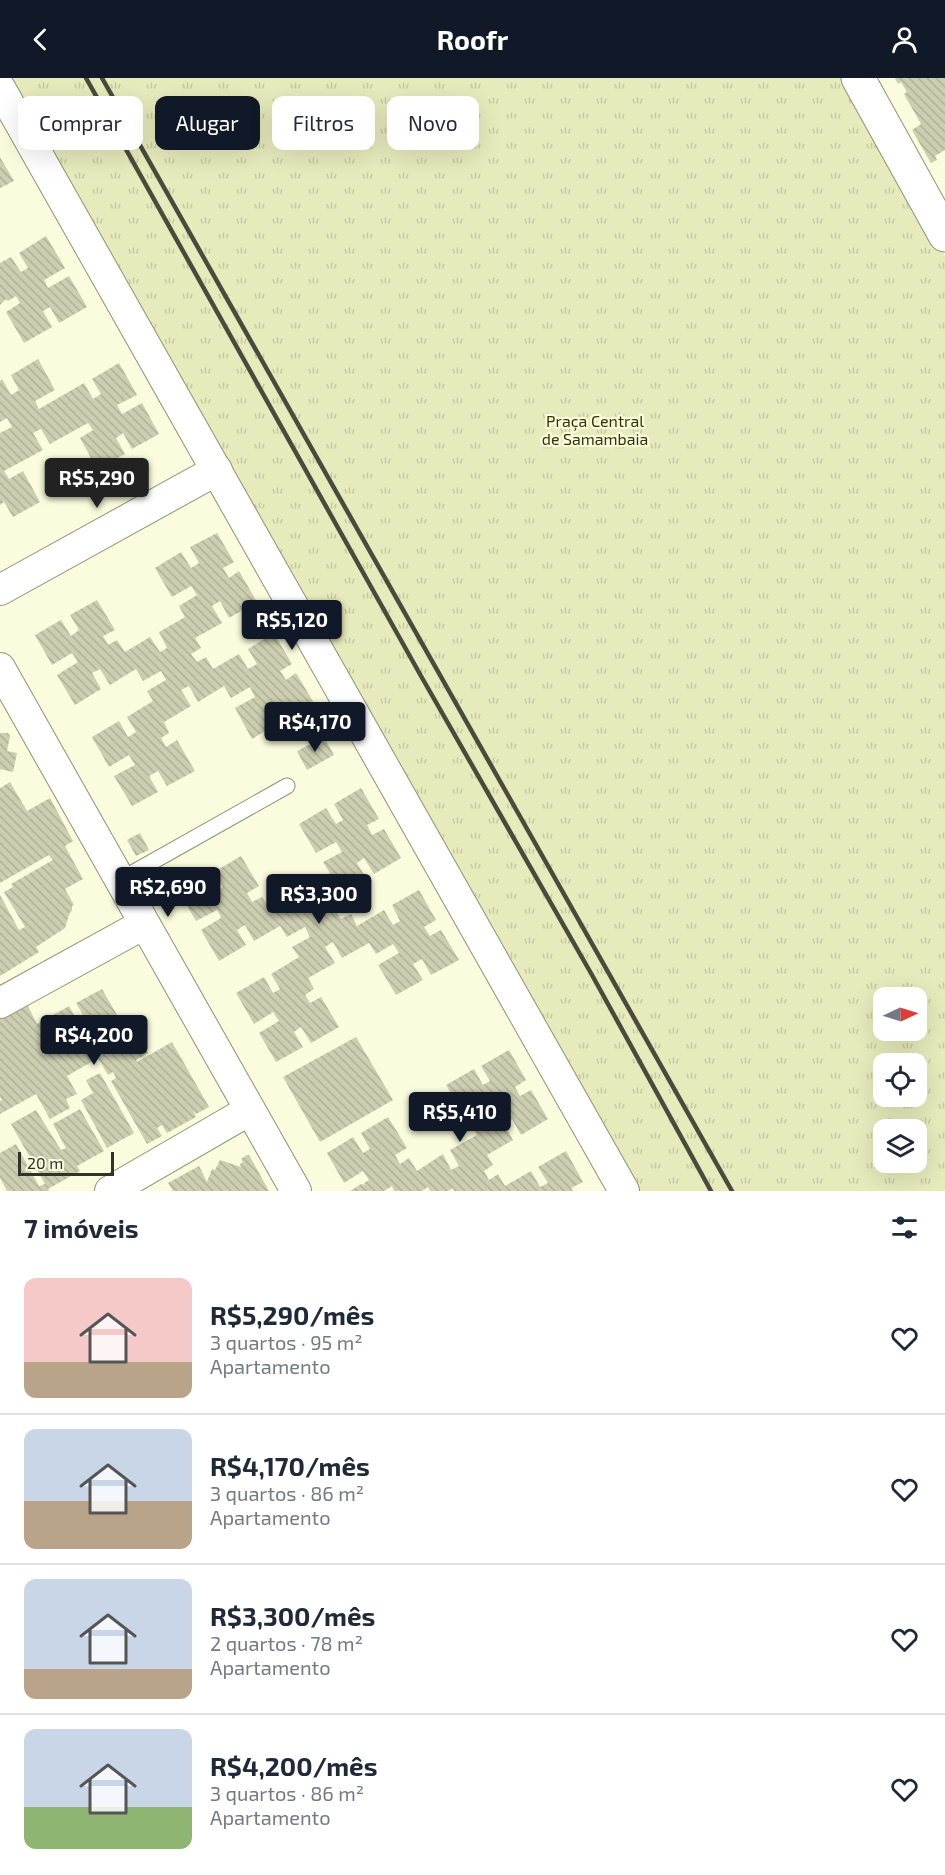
<!DOCTYPE html>
<html lang="pt">
<head>
<meta charset="utf-8">
<style>
  :root { --surface:#fff; --page:#f2f2f3; --text:#1f2937; --muted:#747a83; --line:#e0e1e3; --accent:#111827 }
  body { margin:0; font-family:"Exo 2",sans-serif; background:var(--page); color:var(--text); height:100vh; display:flex; flex-direction:column; font-size:22px; white-space:nowrap }
  * { box-sizing:border-box; margin:0 }
  p { font-size:20px; color:var(--muted) }
  .icon { flex:none; width:33px; height:33px; fill:none; stroke:currentColor; stroke-width:2; stroke-linecap:round; stroke-linejoin:round }
  .map { position:relative; height:1113px; overflow:hidden }
  .details { display:flex; flex-direction:column; background:var(--surface); flex:1 }
  .details>* { flex:none }
  .guide { position:absolute; left:18px; top:18px; width:600px; height:54px; display:flex; gap:12px }
  .needle { width:39px; rotate:86deg }
  .fabs { position:absolute; left:873px; top:909px; display:grid; gap:12px }
  .fabs a { display:grid; place-items:center; width:54px; height:54px; border-radius:12px; background:var(--surface); box-shadow:0 6px 24px #0002; font-size:30px }
  .scale { position:absolute; left:18px; bottom:15px; width:96px; box-sizing:border-box; padding-left:6px; border:3px solid #323327; border-top:0; font-size:16px; line-height:21px; white-space:nowrap; color:#323327; -webkit-text-stroke:4px #fafcdd; paint-order:stroke }
  .price { position:absolute; translate:-50% -51px; padding:0 14px; border-radius:6px; background:var(--accent); color:#fff; font-size:20px; line-height:39px; filter:drop-shadow(0 2px 3px #0008) }
  .price::after { content:''; position:absolute; left:50%; top:36px; width:18px; height:14px; margin-left:-9px; background:inherit; clip-path:polygon(0 0,100% 0,50% 100%) }
  .price.current { background:#222; color:#fff }
  ul { padding:0; list-style:none }
  li { display:flex; align-items:center; gap:18px; height:150px; padding:0 24px }
  li+li { border-top:2px solid var(--line) }
  li span { display:grid; place-items:center; flex:none; width:168px; height:120px; border-radius:12px; color:#555 }
  li>.icon { margin-inline-start:auto }
  span .icon { width:72px; height:72px; fill:#fffc; stroke-width:1 }
  li b { font-size:26px }
  h2 { display:flex; justify-content:space-between; align-items:center; height:72px; padding:0 24px; font-size:26px }
  .tag { padding:0 21px; border-radius:12px; background:var(--surface); box-shadow:0 6px 24px #0002; font-size:21px; line-height:54px }
  .tag.current { background:var(--accent); color:#fff }
  header { display:flex; justify-content:space-between; align-items:center; height:78px; padding:0 24px; background:var(--accent); color:#fff; font-size:27px; font-weight:700 }
  .map>svg:first-child { display:block }
</style>
</head>
<body>
<header><svg class="icon" aria-label="back" viewBox="0 0 24 24"><path d="M15 5l-7 7 7 7"/></svg>Roofr<svg class="icon" aria-label="person" viewBox="0 0 24 24"><circle cx="12" cy="8" r="4"/><path d="M4 21q1-7 8-7t8 7"/></svg></header>
<div class="map">
<svg width="945" height="1113" viewBox="0 0 945 1113">
  <defs>
    <pattern id="grass-tufts" width="24" height="20" patternUnits="userSpaceOnUse" patternTransform="scale(1.5)"><rect width="24" height="20" fill="#e7eabb"/><path d="M3 7l-1-3M5 7V3M7 7l1-3M15 17l-1-3M17 17v-4M19 17l1-3" fill="none" stroke="#c7c9a1"/></pattern>
    <pattern id="building-back-hatch" width="6" height="6" patternUnits="userSpaceOnUse" patternTransform="scale(1.5)"><rect width="6" height="6" fill="#ccceb0"/><path d="M-1 5l2 2M0 0l6 6M5-1l2 2" fill="none" stroke="#b0b197"/></pattern>
  </defs>
  <rect width="100%" height="100%" fill="#fafcdd"/>
  <path fill="url(#grass-tufts)" fill-rule="evenodd" d="M0,0H845L945,178V1113H624ZM884,920H916V952H884ZM884,986H916V1018H884ZM884,1052H916V1084H884Z"/>
  <g fill="url(#building-back-hatch)">
    <path d="M895,0H945V72L935,78L937,82L931,85L912,52L921,46L904,16L907,14L901,4L898,6Z"/>
    <path d="M0,79L14,103L0,110Z"/>
    <path d="M46,158L65,190L44,202L48,210L69,198L87,229L59,245L50,229L43,233L52,249L24,265L6,234L20,225L16,218L8,223L6,221L0,227V185L11,179L21,194L28,190L19,175Z"/>
    <path d="M38,281L55,312L35,323L39,331L84,305L93,321L101,316L92,301L119,285L137,317L117,327L122,336L142,325L159,356L132,371L123,355L116,360L125,376L97,391L80,360L93,352L88,345L50,366L41,351L33,355L43,372L4,393L9,401L23,393L40,424L13,439L4,424L0,427V355L12,349L7,340L0,344V303L2,301L11,317L19,312L11,297Z"/>
    <path d="M217,455L234,484L223,490L229,500L239,493L257,524L229,540L220,523L212,528L222,545L195,560L201,570L191,576L197,584L206,579L213,591L239,576L248,591L257,586L248,571L274,555L292,586L280,593L286,602L296,595L314,625L287,641L278,625L270,630L279,645L252,661L235,630L255,619L250,609L231,620L224,608L198,624L189,608L181,612L191,628L164,644L169,655L161,660L166,669L177,662L195,693L167,708L158,693L149,698L158,714L132,728L114,698L135,687L129,677L109,689L92,659L119,643L128,659L136,654L127,639L153,623L147,613L166,602L161,593L143,603L136,591L110,607L100,591L92,595L101,611L75,627L57,597L78,584L72,575L52,587L35,557L61,542L71,558L79,552L70,537L97,522L115,552L103,558L108,567L117,562L125,574L150,559L160,574L167,570L159,554L185,539L179,528L197,517L191,508L172,519L155,490L181,474L191,490L199,485L190,469Z"/>
    <path d="M0,655H8L10,658L7,673L17,675L13,694L0,691Z"/>
    <path d="M324,659L334,677L307,692L297,673Z"/>
    <path d="M10,704L27,733L50,720L73,763L65,768L83,801L65,811L74,827L72,828V833L70,834L65,850L36,869L39,874L0,898V817L19,852L25,849L4,814L13,809L11,806L53,782L49,777L0,805V710Z"/>
    <path d="M361,710L379,741L367,747L372,757L384,751L401,780L374,796L364,780L357,785L366,800L340,816L345,826L335,832L341,841L351,836L357,848L384,832L393,847L400,843L392,827L419,812L436,842L424,849L430,858L441,852L459,882L431,897L422,881L413,886L423,902L396,917L378,887L399,875L393,866L376,876L369,865L342,880L333,864L325,869L335,885L308,900L314,911L305,917L310,925L321,919L339,949L311,965L301,949L294,954L303,969L276,984L259,955L279,943L273,934L254,946L236,915L264,899L273,915L280,911L271,896L299,879L292,869L310,859L305,849L287,859L280,848L254,863L245,847L237,852L246,867L219,883L201,852L221,840L220,837L217,832L196,843L179,814L206,797L216,814L223,809L214,794L241,778L259,808L247,815L252,824L262,819L269,830L295,815L304,831L312,826L303,811L330,795L323,784L342,774L336,764L316,775L299,746L326,730L336,746L343,742L334,726Z"/>
    <path d="M140,755L149,772L136,778L127,762Z"/>
    <path d="M102,911L131,961L139,957L148,975L136,982L137,984L172,964L209,1029L196,1036L193,1032L196,1039L167,1055L162,1047L157,1050L162,1058L147,1066L111,1003L116,1000L113,994L108,997L98,980L67,998L77,1016L66,1021L70,1030L50,1041L36,1016L0,1036V1023L2,1022L0,1019V941L27,926L37,946L69,928L92,969L99,965L76,925Z"/>
    <path d="M356,959L393,1022L320,1064L283,999Z"/>
    <path d="M509,972L526,1002L515,1009L520,1018L531,1012L548,1041L521,1057L512,1041L504,1046L513,1062L487,1077L493,1087L484,1093L489,1102L498,1096L505,1108L531,1093L540,1109L548,1105L538,1089L566,1073L583,1104L571,1110L573,1113H454L453,1110L448,1113H430L428,1109L422,1113H394L392,1108L384,1113H350L361,1106L365,1107L364,1105L369,1102L363,1093L344,1105L327,1075L353,1059L363,1075L370,1071L361,1055L388,1039L407,1070L395,1077L400,1086L409,1080L417,1093L443,1076L451,1092L459,1088L450,1072L477,1057L471,1046L489,1035L484,1026L464,1038L446,1007L474,991L483,1007L490,1003L481,988Z"/>
    <path d="M100,995L134,1055L107,1070L81,1022L93,1015L86,1002Z"/>
    <path d="M80,1031L104,1073L77,1088L80,1093L48,1111L49,1113H7L0,1100V1075L16,1066L39,1108L45,1106L11,1046L36,1032L61,1072L66,1070L53,1046Z"/>
    <path d="M247,1077H249L269,1113H173L168,1105L199,1088L207,1104L212,1091L215,1092L220,1082L241,1089L240,1086L243,1084L241,1081Z"/>
  </g>
  <g fill="none" stroke-linecap="round" stroke-linejoin="round">
    <g stroke="#909175" stroke-width="17">
      <path id="lane" d="M120,802L287,708"/>
    </g>
    <g stroke="#909175" stroke-width="32">
      <g id="street">
        <path d="M0,10L624,1113"/>
        <path d="M0,512L217,392"/>
        <path d="M0,590L296,1113"/>
        <path d="M0,925L144,846"/>
        <path d="M110,1113L250,1032"/>
      </g>
    </g>
    <g stroke="#909175" stroke-width="35">
      <path id="secondary" d="M858,0L945,157"/>
    </g>
    <use href="#lane" stroke="#fff" stroke-width="15"/>
    <use href="#street" stroke="#fff" stroke-width="30"/>
    <use href="#secondary" stroke="#fff" stroke-width="33"/>
    <g stroke="#4a4b3d" stroke-width="4.5">
      <path d="M86,0L421,598L592,897L711,1113"/>
      <path d="M102,0L732,1113"/>
    </g>
  </g>
  <g text-anchor="middle" dominant-baseline="central" stroke-width="4.5" stroke-linejoin="round" paint-order="stroke">
    <g font-size="16" fill="#343507" stroke="#fafcdd">
      <text x="595" y="342">Praça Central<tspan x="595" dy="18">de Samambaia</tspan></text>
    </g>
  </g>
</svg>
<div class="fabs">
<a><svg class="needle" viewBox="-14 -14 28 28"><path d="M0-13l5 13h-10z" fill="#e53935"/><path d="M0 13l5-13h-10z" fill="#747a83"/></svg></a>
<a><svg class="icon" aria-label="locate" viewBox="0 0 24 24"><circle cx="12" cy="12" r="6"/><path d="M12 2v4M12 18v4M2 12h4M18 12h4"/></svg></a>
<a><svg class="icon" aria-label="layers" viewBox="0 0 24 24"><path d="M12 4l9 5-9 5-9-5zM3 14l9 5 9-5"/></svg></a>
</div>
<div class="scale">20 m</div>
<b class="price current" style="left:97px;top:431px">R$5,290</b>
<b class="price" style="left:292px;top:573px">R$5,120</b>
<b class="price" style="left:315px;top:675px">R$4,170</b>
<b class="price" style="left:168px;top:840px">R$2,690</b>
<b class="price" style="left:319px;top:847px">R$3,300</b>
<b class="price" style="left:94px;top:988px">R$4,200</b>
<b class="price" style="left:460px;top:1065px">R$5,410</b>
<div class="guide">
<a class="tag">Comprar</a>
<a class="tag current">Alugar</a>
<a class="tag">Filtros</a>
<a class="tag">Novo</a>
</div>
</div>
<section class="details">
<h2>7 imóveis<svg class="icon" aria-label="filters" viewBox="0 0 24 24"><path d="M4 7h16M4 17h16"/><circle cx="9" cy="7" r="2"/><circle cx="15" cy="17" r="2"/></svg></h2>
<ul>
<li><span style="background:linear-gradient(#f6c9c9 70%,#b9a48a 0)"><svg class="icon" aria-label="home" viewBox="0 0 24 24"><path d="M3 11l9-7 9 7M6 9v11h12V9"/></svg></span><div><b>R$5,290/mês</b><p>3 quartos · 95 m²</p><p>Apartamento</p></div><svg class="icon" aria-label="heart" viewBox="0 0 24 24"><path d="M12 20l-8-8c-3-5 5-10 8-4 3-6 11-1 8 4z"/></svg></li>
<li><span style="background:linear-gradient(#c9d6e8 60%,#b9a48a 0)"><svg class="icon" aria-label="home" viewBox="0 0 24 24"><path d="M3 11l9-7 9 7M6 9v11h12V9"/></svg></span><div><b>R$4,170/mês</b><p>3 quartos · 86 m²</p><p>Apartamento</p></div><svg class="icon" aria-label="heart" viewBox="0 0 24 24"><path d="M12 20l-8-8c-3-5 5-10 8-4 3-6 11-1 8 4z"/></svg></li>
<li><span style="background:linear-gradient(#c9d6e8 75%,#b9a48a 0)"><svg class="icon" aria-label="home" viewBox="0 0 24 24"><path d="M3 11l9-7 9 7M6 9v11h12V9"/></svg></span><div><b>R$3,300/mês</b><p>2 quartos · 78 m²</p><p>Apartamento</p></div><svg class="icon" aria-label="heart" viewBox="0 0 24 24"><path d="M12 20l-8-8c-3-5 5-10 8-4 3-6 11-1 8 4z"/></svg></li>
<li><span style="background:linear-gradient(#c9d6e8 65%,#8fb573 0)"><svg class="icon" aria-label="home" viewBox="0 0 24 24"><path d="M3 11l9-7 9 7M6 9v11h12V9"/></svg></span><div><b>R$4,200/mês</b><p>3 quartos · 86 m²</p><p>Apartamento</p></div><svg class="icon" aria-label="heart" viewBox="0 0 24 24"><path d="M12 20l-8-8c-3-5 5-10 8-4 3-6 11-1 8 4z"/></svg></li>
</ul>
</section>
</body>
</html>
